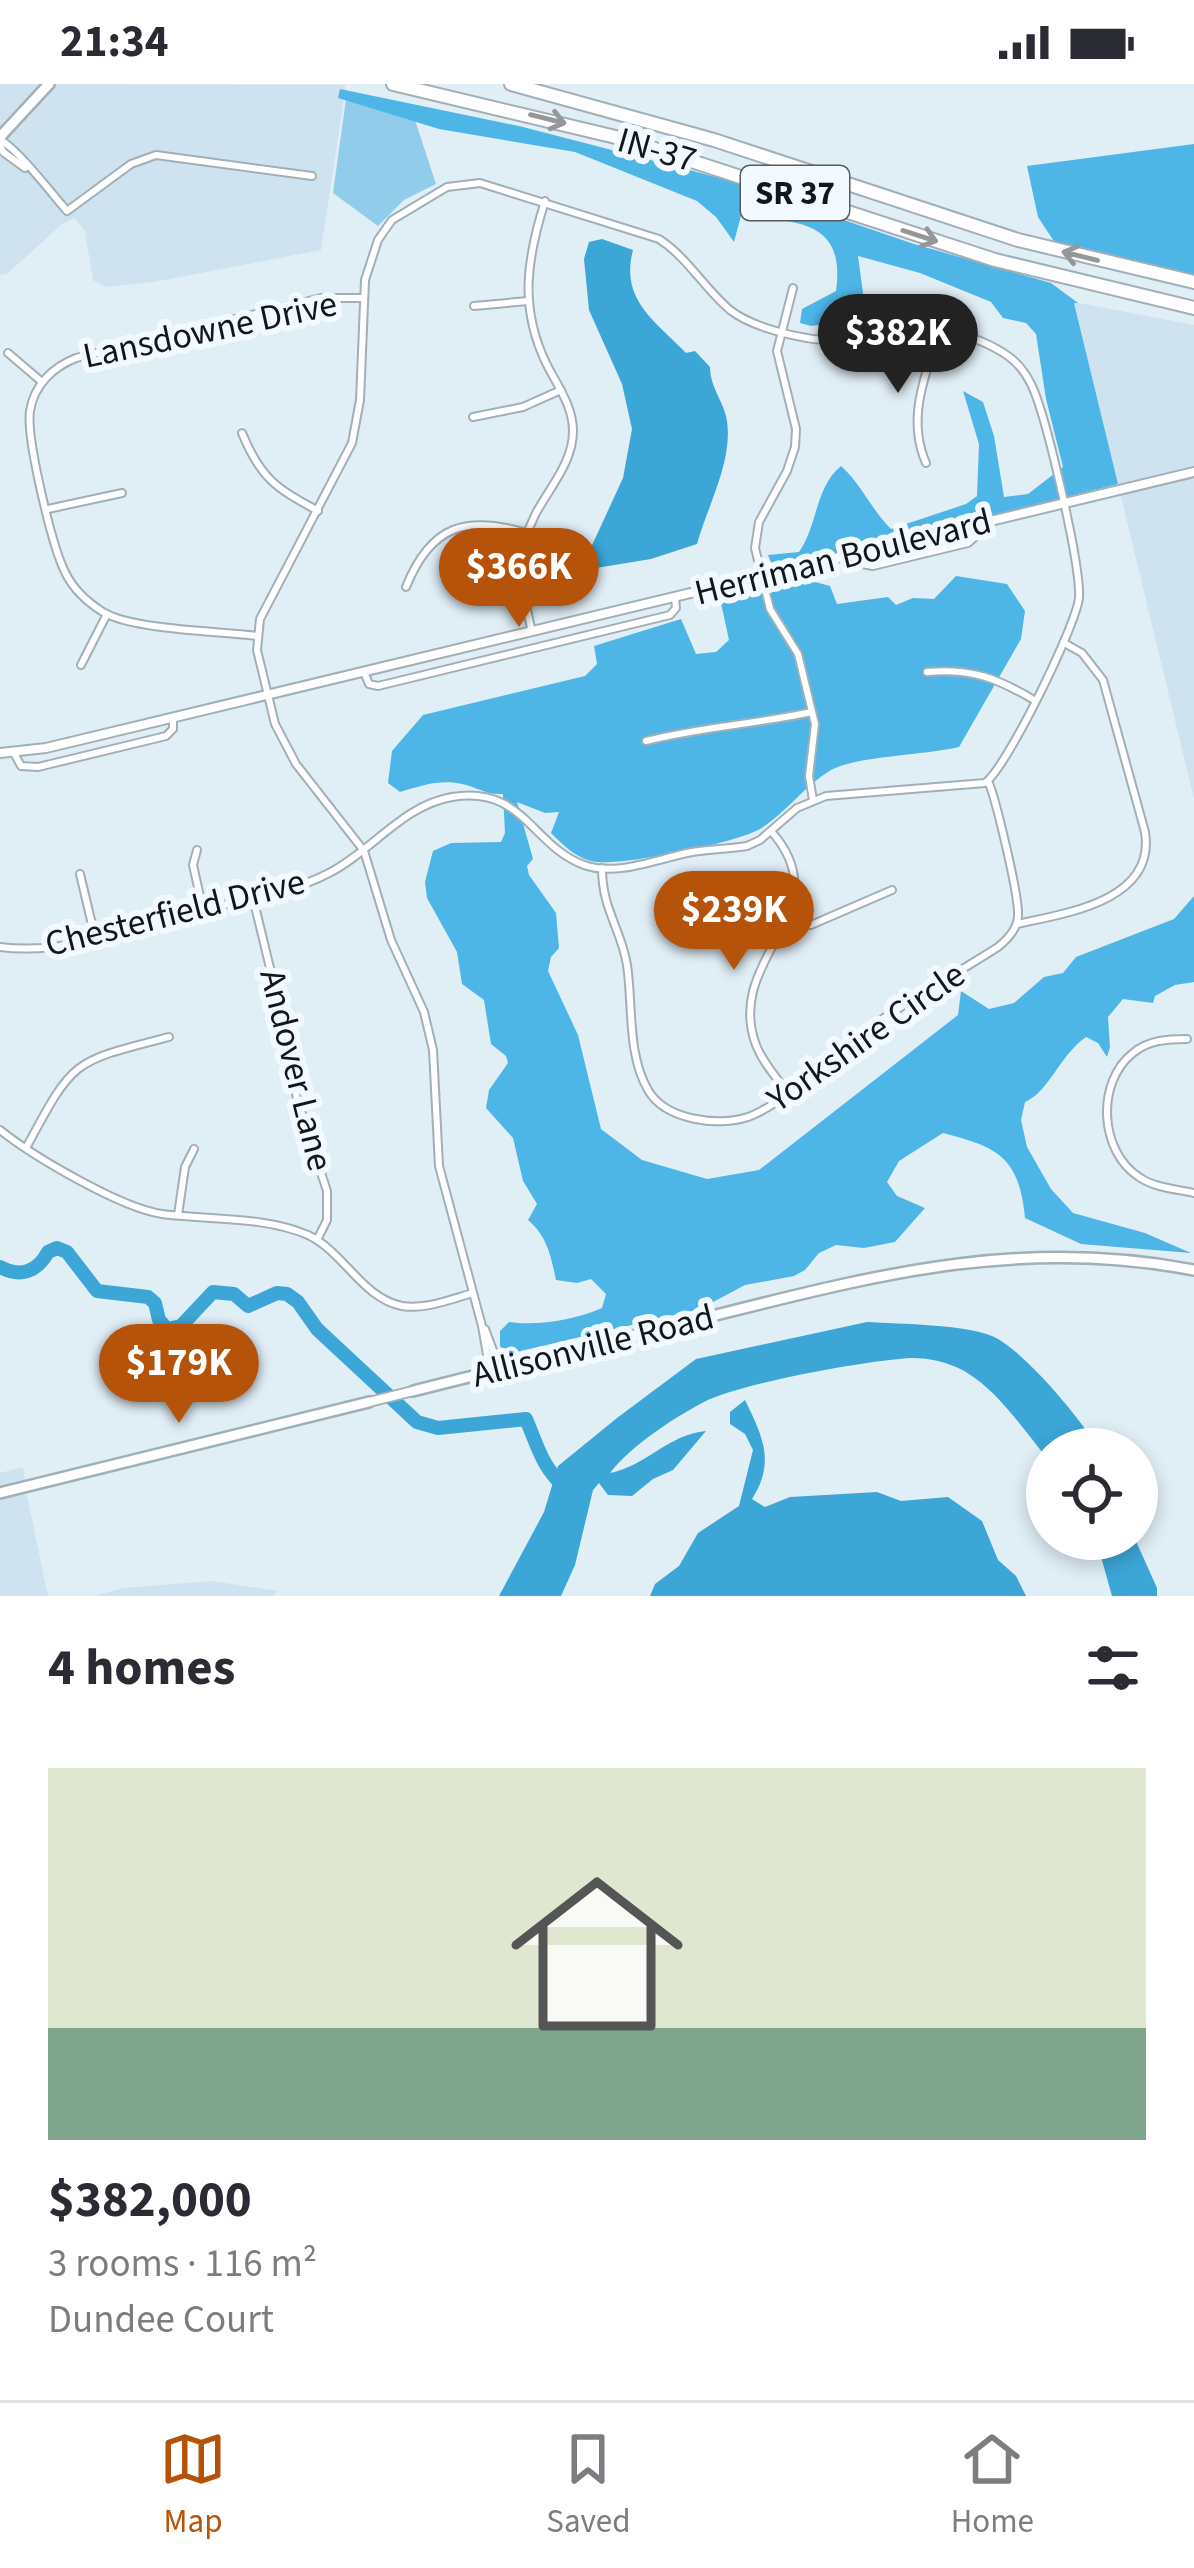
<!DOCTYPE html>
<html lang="en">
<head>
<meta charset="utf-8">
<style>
  :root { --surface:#fff; --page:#f7f7f7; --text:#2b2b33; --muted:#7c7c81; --line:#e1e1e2; --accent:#b45309 }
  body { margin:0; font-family:"Source Sans 3",sans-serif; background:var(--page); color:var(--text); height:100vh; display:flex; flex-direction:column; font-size:45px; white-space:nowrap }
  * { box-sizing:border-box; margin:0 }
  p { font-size:39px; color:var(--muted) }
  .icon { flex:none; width:66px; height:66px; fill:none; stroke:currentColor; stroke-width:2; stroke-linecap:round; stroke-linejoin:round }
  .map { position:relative; height:1512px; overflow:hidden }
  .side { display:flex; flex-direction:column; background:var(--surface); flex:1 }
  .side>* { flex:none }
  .tools { position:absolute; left:1026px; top:1344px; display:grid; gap:24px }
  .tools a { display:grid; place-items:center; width:132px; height:132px; border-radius:50%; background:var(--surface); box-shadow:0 6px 18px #0003; font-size:60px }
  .price { position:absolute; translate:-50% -102px; padding:0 27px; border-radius:42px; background:var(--accent); color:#fff; font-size:39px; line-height:78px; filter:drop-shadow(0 3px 6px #0008) }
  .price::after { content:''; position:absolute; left:50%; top:72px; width:36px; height:27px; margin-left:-18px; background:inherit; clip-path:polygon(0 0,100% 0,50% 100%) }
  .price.selected { background:#222; color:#fff }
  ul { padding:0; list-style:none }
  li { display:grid; align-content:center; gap:24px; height:636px; padding:0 48px }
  li span { display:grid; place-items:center; height:372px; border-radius:0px; color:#555 }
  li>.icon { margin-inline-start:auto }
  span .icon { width:216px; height:216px; fill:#fffc; stroke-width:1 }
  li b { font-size:51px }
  h2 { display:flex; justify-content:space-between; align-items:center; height:144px; padding:0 48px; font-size:51px }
  .status { display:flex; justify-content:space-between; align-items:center; height:84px; padding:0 60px; background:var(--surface); direction:ltr }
  .status svg { height:33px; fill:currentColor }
  .dock { display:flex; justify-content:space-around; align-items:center; height:168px; border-top:3px solid var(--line); background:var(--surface); font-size:33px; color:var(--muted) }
  .dock a { display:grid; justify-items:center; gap:6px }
  .dock .selected { color:var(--accent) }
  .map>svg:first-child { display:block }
</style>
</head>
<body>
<div class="status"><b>21:34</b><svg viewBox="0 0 49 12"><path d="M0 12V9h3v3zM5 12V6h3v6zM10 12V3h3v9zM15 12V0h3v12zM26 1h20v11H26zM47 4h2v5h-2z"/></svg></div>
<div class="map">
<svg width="1194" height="1512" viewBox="0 0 1194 1512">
  <rect width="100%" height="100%" fill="#e0eef6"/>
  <g fill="#cee3ef">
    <path d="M0,0L346,1L321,166L154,198L105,203L93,196L85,147L74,134L61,141L7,190L0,191Z"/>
    <path d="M1074,218L1194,241V715L1118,400Z"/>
    <path d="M23,1383L27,1412L48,1512H0V1389Z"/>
    <path d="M212,1497L278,1507L273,1512H94L123,1504Z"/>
  </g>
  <path fill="#92cceb" d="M346,15L412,27L436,100L404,116L378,142L333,109Z"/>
  <g fill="#4db6e7">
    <path d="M340,5L519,42L724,95L914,160L1051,199L1078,219H1074L1118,400L790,481L787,501L808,496L830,502L837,520L888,513L896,521L913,514L934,515L956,492L1007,500L1025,527L1021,555L959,663C926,671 857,672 831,686C804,702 786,729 760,745C736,759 626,781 597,778C578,776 564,762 551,749L559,728L545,729L517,718L533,775L527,782L529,791L556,829L559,864L551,873L548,887L578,951L601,1045L642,1076L707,1095L759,1086L958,931L961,907L989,925L1014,919L1044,893L1063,889L1076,873L1174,835L1194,812V898L1175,901L1155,912L1153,919L1123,915L1108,933L1110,963L1107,973L1098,959L1086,953C1059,972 1049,1008 1025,1018L1021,1036L1027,1063L1051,1105L1073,1129L1145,1149L1191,1169L1081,1160L1025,1134C1019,1072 997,1063 943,1049L899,1077L887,1098L897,1112L925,1124L895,1158L864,1164L836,1161L819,1169L805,1186L794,1192L745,1201L700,1225L508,1270L500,1262V1247L509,1238C538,1242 574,1236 602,1224L606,1210L591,1195L577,1199L556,1196C551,1172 547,1152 528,1136L537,1120L523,1097L513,1054L486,1024L489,1006L508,979L506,972L491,960L484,916L462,900L457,868L427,814L425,798L433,767L451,759L501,758L505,749L503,710C486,711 477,703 462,700C440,695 420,702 400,708L388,699L392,667L423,631L585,592L597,580L594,562L681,535L696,570L716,568L729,556L721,519L779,498L768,471L799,468C818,441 815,403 841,382C862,401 871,425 891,445L966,420L977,412L979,360L963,307L983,318L994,352L1004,413L1028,410L1063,383L1046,315L1036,250L1026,239L1003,234L991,218L920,189L858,172L863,209L847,237L811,242L800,239L802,225L836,207C846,135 796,138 741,132L734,158L716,133L697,117L575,68L439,45L338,14Z"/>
    <path d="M1194,60V195L1061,168L1038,133L1027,82Z"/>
  </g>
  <g fill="#3ca6d7">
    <path d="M602,155L633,166C620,216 654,236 686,269L695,267L710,283C710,304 724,317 727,337C733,378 707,423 697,460L651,475L584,486L582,483L623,394L632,345L622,300L589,226L584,175L589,158Z"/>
    <path d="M867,1238C898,1240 973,1240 998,1255C1029,1273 1080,1334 1099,1365H1047V1374C1022,1344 993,1299 956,1283C942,1277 927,1274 912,1274C869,1276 741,1299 704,1318C672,1335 632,1361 610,1389C646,1382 669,1350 706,1347L673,1386L653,1395L632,1412L608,1411L599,1399L593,1406L575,1481L561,1512H499L544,1428L558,1382L617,1334L696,1275Z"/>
    <path d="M745,1316C762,1351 776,1378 752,1415L765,1423L790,1413L877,1408L901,1417L948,1413L982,1437L998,1476L1016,1492L1026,1512H650L655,1500L679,1482L698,1449L739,1422L753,1366L745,1350L730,1340V1328Z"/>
    <path d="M1096,1455H1135L1157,1504V1512H1112Z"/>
  </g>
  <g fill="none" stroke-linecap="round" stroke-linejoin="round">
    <path stroke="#3ca6d7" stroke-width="14" d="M0,1183C20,1194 37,1188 48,1168L57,1164L67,1168L97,1207L148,1213L155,1219L159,1236L167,1245L181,1242L213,1208L234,1210L248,1222L277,1209L287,1210L298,1218L317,1245L417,1338L438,1344L526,1335C538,1363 542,1384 567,1405"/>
    <g stroke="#a2afb6" stroke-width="10">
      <g id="minor">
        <path d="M0,56C17,64 52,110 67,127L131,80L156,71L312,92"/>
        <path d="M0,61L3,68L25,84"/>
        <path d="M793,204L777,267L796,345L795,363L787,387L759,438L755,464L770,525L798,570L815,640L809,692L813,716"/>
        <path d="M474,222L528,217"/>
        <path d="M8,269L42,298"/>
        <path d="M473,333L523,323L561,306"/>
        <path d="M242,349C261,395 276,404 318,427"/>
        <path d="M926,379C906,334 926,289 940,245"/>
        <path d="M48,425L122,409"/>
        <path d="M858,470L862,480L873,482L968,459L976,452V441"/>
        <path d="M406,503C431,441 466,431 527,449"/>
        <path d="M532,548C522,507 515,470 535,431C549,404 573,379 573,347C573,322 557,301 546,279C519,223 527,174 545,117"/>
        <path d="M257,552C218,547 133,546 103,528C87,518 73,505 65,488C52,462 26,354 30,327C34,301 53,283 76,274L321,214H363"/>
        <path d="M81,581L107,530"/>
        <path d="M364,588L369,600L378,602L670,531L676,524L675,514"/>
        <path d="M927,588C971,584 997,594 1034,616"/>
        <path d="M646,657C701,643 756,640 812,628"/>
        <path d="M14,669L21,682L38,683L166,652L173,645V634"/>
        <path d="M771,747C843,828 723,873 756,961C763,979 776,993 787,1008"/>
        <path d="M197,766L193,781L203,826"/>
        <path d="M602,784C602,826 621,844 627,881C633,920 627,970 648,1006C665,1036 718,1043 748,1033C785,1020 846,961 881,936C919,910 959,888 998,863C1008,855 1018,845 1018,831C1019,812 996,715 988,697"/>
        <path d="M80,790L95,853"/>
        <path d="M253,814L286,950L297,1015L327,1107V1136L317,1156"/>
        <path d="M787,837L811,841L892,806"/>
        <path d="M1017,840C1068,829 1156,816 1145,748L1103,596L1082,569L1066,560"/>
        <path d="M0,863C68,872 140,842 206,825C247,815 291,809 329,789C371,768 403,721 452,713C523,701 532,762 584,781C617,793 659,774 692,768C711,765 729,765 747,762L760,756L797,724L826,712L985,699C1006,685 1076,542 1079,514C1081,482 1046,330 1031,300C1026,290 1018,279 1008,272C983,254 917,232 887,240C861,246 833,260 807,254C783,250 749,241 730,226C704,204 687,173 659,155L480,99L447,103L392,136L378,156L365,196L360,316L352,359L260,535L257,566L275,640L296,680L364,767L391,856L424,928L433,966L439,1082L482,1242L490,1288"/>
        <path d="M1187,955C1168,955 1148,956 1133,969C1096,998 1099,1067 1139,1093C1155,1104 1176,1105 1194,1109"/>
        <path d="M0,1046C34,1073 121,1124 162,1130C209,1136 264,1132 308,1151C344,1168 362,1214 402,1222C425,1226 451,1215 473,1209"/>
        <path d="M26,1064C74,975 71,978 169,953"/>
        <path d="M178,1131L185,1083L194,1065"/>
        <path d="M485,1245L500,1285"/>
      </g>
    </g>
    <g stroke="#a2afb6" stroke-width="12">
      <g id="tertiary">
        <path d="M0,669L46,664L1194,388"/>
        <path d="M369,1318L413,1307"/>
      </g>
    </g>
    <g stroke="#a2afb6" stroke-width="14">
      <g id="secondary">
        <path d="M0,53L49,0"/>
        <path d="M413,1307C517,1281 620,1255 724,1229C887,1188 1025,1154 1194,1186"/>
        <path d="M0,1409L369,1318"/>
      </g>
    </g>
    <g stroke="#a2afb6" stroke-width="16">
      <g id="motorway">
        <path d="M393,0L624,55L995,176L1194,224"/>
        <path d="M511,0L714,56L1018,156L1194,198"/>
      </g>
    </g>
    <use href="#minor" stroke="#fff" stroke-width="6"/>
    <use href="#tertiary" stroke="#fff" stroke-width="8"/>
    <use href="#secondary" stroke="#fff" stroke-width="9"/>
    <use href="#motorway" stroke="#fff" stroke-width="12"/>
  </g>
  <defs><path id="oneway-shaft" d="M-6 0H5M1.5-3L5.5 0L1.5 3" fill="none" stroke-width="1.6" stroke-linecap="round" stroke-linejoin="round" transform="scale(3)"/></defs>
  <g stroke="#959798">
    <use href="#oneway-shaft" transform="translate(548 35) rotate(14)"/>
    <use href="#oneway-shaft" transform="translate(920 152) rotate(18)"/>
    <use href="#oneway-shaft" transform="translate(1080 172) rotate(-166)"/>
  </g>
  <g text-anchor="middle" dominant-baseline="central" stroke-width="12" stroke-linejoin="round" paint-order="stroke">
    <rect fill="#f2faff" stroke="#565b5f" stroke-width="3" x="741" y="82" width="108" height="54" rx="9"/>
    <g font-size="33" font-weight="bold" fill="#13171a">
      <text x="795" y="109">SR 37</text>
    </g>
    <g font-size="36" fill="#13171a" stroke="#f2faff">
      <text transform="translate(657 66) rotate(16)">IN-37</text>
      <text transform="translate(210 246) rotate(-12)">Lansdowne Drive</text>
      <text transform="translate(843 473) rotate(-14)">Herriman Boulevard</text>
      <text transform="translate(175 829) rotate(-14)">Chesterfield Drive</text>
      <text transform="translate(866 953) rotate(-35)">Yorkshire Circle</text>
      <text transform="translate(296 986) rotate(76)">Andover Lane</text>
      <text transform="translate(593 1262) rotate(-14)">Allisonville Road</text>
    </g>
  </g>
</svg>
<div class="tools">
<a><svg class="icon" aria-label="locate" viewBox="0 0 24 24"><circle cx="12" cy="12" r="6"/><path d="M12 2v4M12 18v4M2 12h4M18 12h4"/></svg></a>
</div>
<b class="price selected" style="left:898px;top:312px">$382K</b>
<b class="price" style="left:519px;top:546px">$366K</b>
<b class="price" style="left:734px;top:889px">$239K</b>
<b class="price" style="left:179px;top:1342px">$179K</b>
</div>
<section class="side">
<h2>4 homes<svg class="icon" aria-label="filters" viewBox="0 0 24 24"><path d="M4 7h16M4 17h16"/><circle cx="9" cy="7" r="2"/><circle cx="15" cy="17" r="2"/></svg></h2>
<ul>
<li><span style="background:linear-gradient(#dfe7d0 70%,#7fa58c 0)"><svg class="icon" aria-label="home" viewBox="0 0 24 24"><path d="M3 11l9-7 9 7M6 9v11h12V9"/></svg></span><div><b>$382,000</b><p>3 rooms · 116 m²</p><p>Dundee Court</p></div></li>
</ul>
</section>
<nav class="dock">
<a class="selected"><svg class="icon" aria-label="map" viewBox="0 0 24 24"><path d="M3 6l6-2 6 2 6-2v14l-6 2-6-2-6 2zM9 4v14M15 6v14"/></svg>Map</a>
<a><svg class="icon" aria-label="saved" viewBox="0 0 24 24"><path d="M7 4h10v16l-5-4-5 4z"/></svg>Saved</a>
<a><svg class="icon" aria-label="home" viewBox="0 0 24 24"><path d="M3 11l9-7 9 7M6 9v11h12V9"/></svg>Home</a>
</nav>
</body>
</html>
